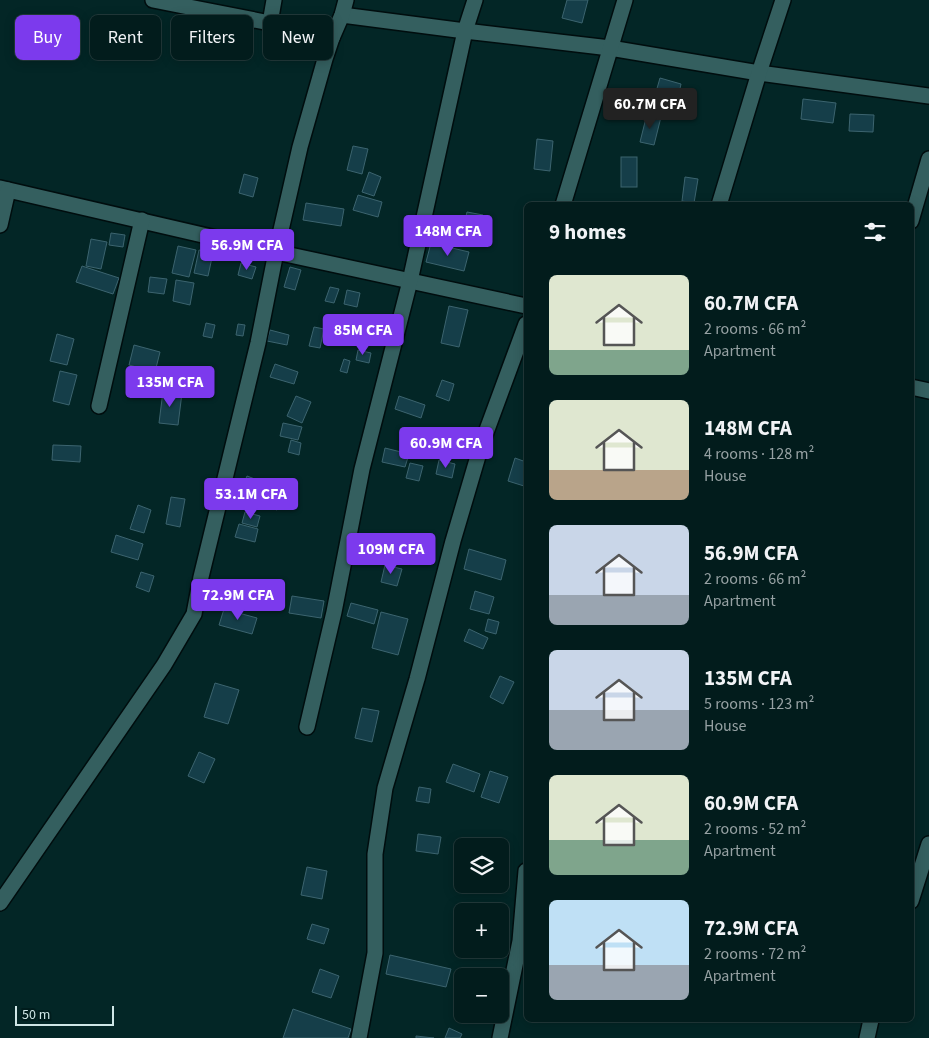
<!DOCTYPE html>
<html lang="en">
<head>
<meta charset="utf-8">
<style>
  :root { --surface:#021c1c; --page:#102929; --text:#f1f3f6; --muted:#96a1a3; --line:#233a3b; --accent:#7c3aed }
  body { margin:0; font-family:"Source Sans 3",sans-serif; background:var(--page); color:var(--text); height:100vh; display:flex; flex-direction:column; font-size:19px; white-space:nowrap }
  * { box-sizing:border-box; margin:0 }
  p { font-size:16px; color:var(--muted) }
  .icon { flex:none; width:28px; height:28px; fill:none; stroke:currentColor; stroke-width:2; stroke-linecap:round; stroke-linejoin:round }
  .map { position:relative; flex:1; overflow:hidden }
  .side { position:absolute; left:524px; top:202px; width:390px; height:820px; display:flex; flex-direction:column; background:var(--surface); border-radius:8px; box-shadow:0 2px 12px #0003,0 0 0 1px var(--line) }
  .side>* { flex:none }
  .hud { position:absolute; left:15px; top:15px; width:434px; height:45px; display:flex; gap:10px }
  .buttons { position:absolute; left:454px; top:838px; display:grid; gap:10px }
  .buttons a { display:grid; place-items:center; width:55px; height:55px; border-radius:8px; background:var(--surface); box-shadow:0 2px 12px #0003,0 0 0 1px var(--line); font-size:25px }
  .scale { position:absolute; left:15px; bottom:12px; width:99px; box-sizing:border-box; padding-left:5px; border:2px solid #cfe6e6; border-top:0; font-size:14px; line-height:18px; white-space:nowrap; color:#cfe6e6; -webkit-text-stroke:4px #001c1c; paint-order:stroke }
  .price { position:absolute; translate:-50% -42px; padding:0 11px; border-radius:5px; background:var(--accent); color:#fff; font-size:16px; line-height:32px; filter:drop-shadow(0 1px 2px #0008) }
  .price::after { content:''; position:absolute; left:50%; top:30px; width:15px; height:11px; margin-left:-8px; background:inherit; clip-path:polygon(0 0,100% 0,50% 100%) }
  .price.current { background:#222; color:#fff }
  ul { padding:0; list-style:none }
  li { display:flex; align-items:center; gap:15px; height:125px; padding:0 25px }
  li span { display:grid; place-items:center; flex:none; width:140px; height:100px; border-radius:8px; color:#555 }
  li>.icon { margin-inline-start:auto }
  span .icon { width:60px; height:60px; fill:#fffc; stroke-width:1 }
  li b { font-size:21px }
  h2 { display:flex; justify-content:space-between; align-items:center; height:60px; padding:0 25px; font-size:21px }
  .pill { padding:0 18px; border-radius:8px; background:var(--surface); box-shadow:0 2px 12px #0003,0 0 0 1px var(--line); font-size:18px; line-height:45px }
  .pill.current { background:var(--accent); color:#fff }
  .map>svg:first-child { display:block }
</style>
</head>
<body>
<div class="map">
<svg width="929" height="1038" viewBox="0 0 929 1038">
  <rect width="100%" height="100%" fill="#032626"/>
  <g fill="#153e49" stroke="#3c646f">
    <path d="M567,0H588L582,23L562,18Z"/>
    <path d="M660,78L681,84L678,98L656,92Z"/>
    <path d="M803,99L836,103L833,123L801,119Z"/>
    <path d="M647,114L661,117L654,145L640,142Z"/>
    <path d="M850,114L874,115L873,132L849,131Z"/>
    <path d="M537,139L553,141L550,171L534,169Z"/>
    <path d="M353,146L368,149L362,174L347,170Z"/>
    <rect x="621" y="157" width="16" height="30"/>
    <path d="M369,172L381,177L374,196L362,192Z"/>
    <path d="M244,174L258,178L253,197L239,193Z"/>
    <path d="M685,177L698,179L694,203L682,201Z"/>
    <path d="M358,195L382,202L378,217L353,210Z"/>
    <path d="M306,203L344,209L341,226L303,220Z"/>
    <path d="M467,212L483,215L476,242L461,238Z"/>
    <path d="M111,233L125,235L123,247L109,245Z"/>
    <path d="M91,239L107,242L101,269L86,266Z"/>
    <path d="M431,243L469,252L464,271L426,262Z"/>
    <path d="M178,246L196,250L189,277L172,273Z"/>
    <path d="M199,250L213,253L208,276L194,273Z"/>
    <path d="M241,263L256,267L252,279L238,275Z"/>
    <path d="M82,266L119,278L113,294L76,282Z"/>
    <path d="M290,267L301,270L295,290L284,287Z"/>
    <path d="M150,277L167,279L164,294L148,292Z"/>
    <path d="M176,280L194,283L190,305L173,301Z"/>
    <path d="M330,287L339,289L334,303L325,301Z"/>
    <path d="M347,290L360,293L357,307L344,304Z"/>
    <path d="M449,306L468,310L459,347L441,343Z"/>
    <path d="M357,322L372,326L370,337L354,334Z"/>
    <path d="M206,323L215,325L212,338L203,336Z"/>
    <path d="M238,324L245,325L243,336L236,335Z"/>
    <path d="M314,327L324,329L320,348L309,346Z"/>
    <path d="M270,330L289,335L287,345L267,341Z"/>
    <path d="M57,334L74,339L67,365L50,361Z"/>
    <path d="M134,345L160,352L155,372L129,365Z"/>
    <path d="M358,350L371,353L369,363L356,360Z"/>
    <path d="M344,359L350,361L347,373L340,371Z"/>
    <path d="M275,364L298,372L294,384L270,377Z"/>
    <path d="M60,371L77,375L69,405L53,401Z"/>
    <path d="M442,380L454,384L449,401L436,396Z"/>
    <path d="M163,391L182,393L178,425L159,423Z"/>
    <path d="M296,396L311,402L302,423L287,416Z"/>
    <path d="M399,396L425,405L421,418L395,409Z"/>
    <path d="M283,423L302,427L298,440L280,436Z"/>
    <path d="M291,440L301,443L299,455L288,452Z"/>
    <path d="M53,445L81,446L80,462L52,460Z"/>
    <path d="M385,448L409,454L405,467L382,462Z"/>
    <path d="M515,458L526,462V479L524,486L508,481Z"/>
    <path d="M439,460L455,464L452,478L436,474Z"/>
    <path d="M410,463L423,466L419,481L406,478Z"/>
    <path d="M247,476L265,483L257,505L238,498Z"/>
    <path d="M171,497L185,499L180,527L166,524Z"/>
    <path d="M264,497L279,501L277,510L262,505Z"/>
    <path d="M138,505L151,510L144,533L130,529Z"/>
    <path d="M245,512L260,516L257,527L242,523Z"/>
    <path d="M239,524L258,529L255,542L235,537Z"/>
    <path d="M116,535L143,544L138,560L111,552Z"/>
    <path d="M370,537L406,546L402,563L366,554Z"/>
    <path d="M469,549L506,560L501,580L464,569Z"/>
    <path d="M385,565L402,569L397,586L381,582Z"/>
    <path d="M141,572L154,576L149,592L136,587Z"/>
    <path d="M475,591L494,597L489,614L470,609Z"/>
    <path d="M292,596L324,601L321,618L289,613Z"/>
    <path d="M351,603L378,610L374,624L347,616Z"/>
    <path d="M224,609L257,618L252,634L219,625Z"/>
    <path d="M381,612L408,619L398,655L372,648Z"/>
    <path d="M488,619L499,622L496,634L485,631Z"/>
    <path d="M469,629L488,638L483,649L464,641Z"/>
    <path d="M500,676L514,682L503,704L490,697Z"/>
    <path d="M215,683L239,690L228,724L204,717Z"/>
    <path d="M362,708L379,711L372,742L355,738Z"/>
    <path d="M199,752L215,759L204,783L188,776Z"/>
    <path d="M453,764L480,774L474,792L446,782Z"/>
    <path d="M490,771L508,777L499,803L481,797Z"/>
    <path d="M419,787L431,789L429,803L416,801Z"/>
    <path d="M418,834L441,837L438,854L416,851Z"/>
    <path d="M307,867L327,871L322,899L301,895Z"/>
    <path d="M312,924L329,929L324,944L307,939Z"/>
    <path d="M390,955L451,969L446,987L386,974Z"/>
    <path d="M320,969L339,976L331,998L312,992Z"/>
    <path d="M293,1009L351,1029L348,1038H283Z"/>
    <path d="M449,1028L462,1034L460,1038H445Z"/>
    <path d="M416,1036L434,1038H416Z"/>
  </g>
  <g fill="none" stroke-linecap="round" stroke-linejoin="round">
    <g stroke="#000d0e" stroke-width="18">
      <g id="minor">
        <path d="M153,0L270,23L332,38"/>
        <path d="M342,15L465,31L610,48L759,73L929,96"/>
        <path d="M270,23L274,0"/>
        <path d="M0,188L276,252L526,306"/>
        <path d="M563,205L625,0"/>
        <path d="M719,205L759,73L783,0"/>
        <path d="M911,221L929,159"/>
        <path d="M0,225L8,190"/>
        <path d="M911,387L929,391"/>
        <path d="M99,406L142,220"/>
        <path d="M307,727L334,612L362,469L410,281L465,31L475,0"/>
        <path d="M911,901L929,844"/>
        <path d="M0,903L164,665L194,614L201,577L258,343L276,252L300,147L325,59L332,38L342,15L346,0"/>
        <path d="M359,1038L375,953V854L385,788L417,679L453,541L481,446L526,324"/>
        <path d="M500,1038L520,941L526,871"/>
        <path d="M867,1038L871,1020"/>
      </g>
    </g>
    <use href="#minor" stroke="#345f5f" stroke-width="15"/>
  </g>
</svg>
<div class="buttons">
<a><svg class="icon" aria-label="layers" viewBox="0 0 24 24"><path d="M12 4l9 5-9 5-9-5zM3 14l9 5 9-5"/></svg></a>
<a>+</a>
<a>−</a>
</div>
<div class="scale">50 m</div>
<b class="price current" style="left:650px;top:130px">60.7M CFA</b>
<b class="price" style="left:448px;top:257px">148M CFA</b>
<b class="price" style="left:247px;top:271px">56.9M CFA</b>
<b class="price" style="left:363px;top:356px">85M CFA</b>
<b class="price" style="left:170px;top:408px">135M CFA</b>
<b class="price" style="left:446px;top:469px">60.9M CFA</b>
<b class="price" style="left:251px;top:520px">53.1M CFA</b>
<b class="price" style="left:391px;top:575px">109M CFA</b>
<b class="price" style="left:238px;top:621px">72.9M CFA</b>
<div class="hud">
<a class="pill current">Buy</a>
<a class="pill">Rent</a>
<a class="pill">Filters</a>
<a class="pill">New</a>
</div>
<section class="side">
<h2>9 homes<svg class="icon" aria-label="filters" viewBox="0 0 24 24"><path d="M4 7h16M4 17h16"/><circle cx="9" cy="7" r="2"/><circle cx="15" cy="17" r="2"/></svg></h2>
<ul>
<li><span style="background:linear-gradient(#dfe7d0 75%,#7fa58c 0)"><svg class="icon" aria-label="home" viewBox="0 0 24 24"><path d="M3 11l9-7 9 7M6 9v11h12V9"/></svg></span><div><b>60.7M CFA</b><p>2 rooms · 66 m²</p><p>Apartment</p></div></li>
<li><span style="background:linear-gradient(#dfe7d0 70%,#b9a48a 0)"><svg class="icon" aria-label="home" viewBox="0 0 24 24"><path d="M3 11l9-7 9 7M6 9v11h12V9"/></svg></span><div><b>148M CFA</b><p>4 rooms · 128 m²</p><p>House</p></div></li>
<li><span style="background:linear-gradient(#c9d6e8 70%,#9aa5b1 0)"><svg class="icon" aria-label="home" viewBox="0 0 24 24"><path d="M3 11l9-7 9 7M6 9v11h12V9"/></svg></span><div><b>56.9M CFA</b><p>2 rooms · 66 m²</p><p>Apartment</p></div></li>
<li><span style="background:linear-gradient(#c9d6e8 60%,#9aa5b1 0)"><svg class="icon" aria-label="home" viewBox="0 0 24 24"><path d="M3 11l9-7 9 7M6 9v11h12V9"/></svg></span><div><b>135M CFA</b><p>5 rooms · 123 m²</p><p>House</p></div></li>
<li><span style="background:linear-gradient(#dfe7d0 65%,#7fa58c 0)"><svg class="icon" aria-label="home" viewBox="0 0 24 24"><path d="M3 11l9-7 9 7M6 9v11h12V9"/></svg></span><div><b>60.9M CFA</b><p>2 rooms · 52 m²</p><p>Apartment</p></div></li>
<li><span style="background:linear-gradient(#bfe0f5 65%,#9aa5b1 0)"><svg class="icon" aria-label="home" viewBox="0 0 24 24"><path d="M3 11l9-7 9 7M6 9v11h12V9"/></svg></span><div><b>72.9M CFA</b><p>2 rooms · 72 m²</p><p>Apartment</p></div></li>
</ul>
</section>
</div>
</body>
</html>
